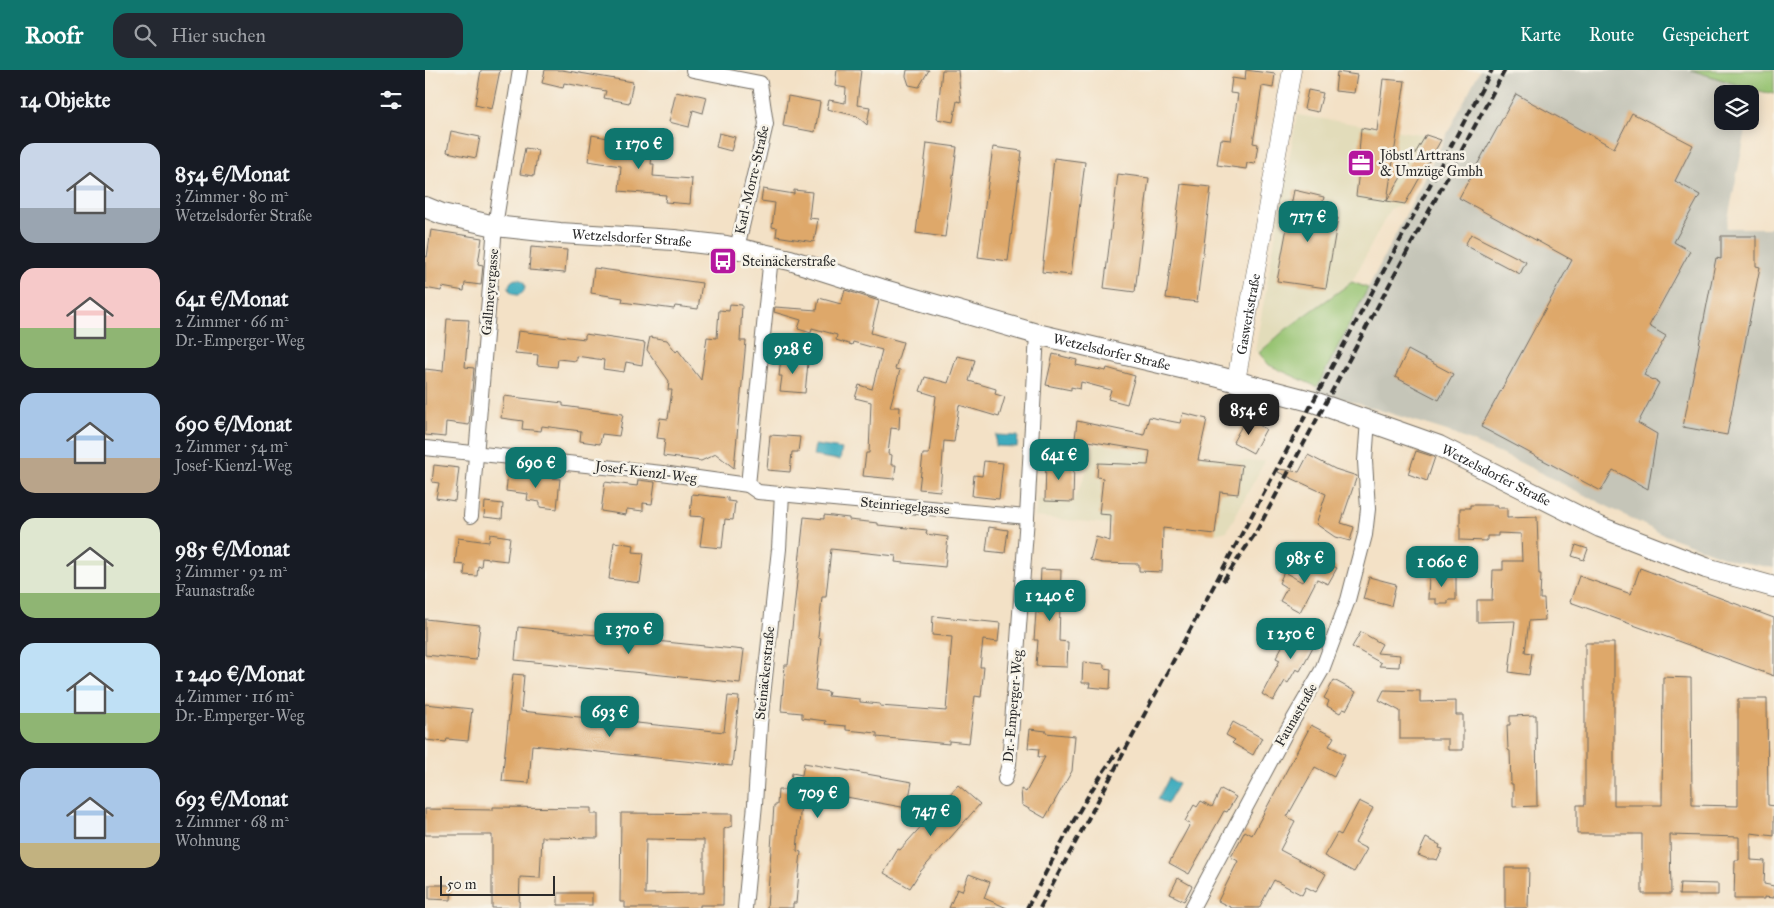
<!DOCTYPE html>
<html lang="de">
<head>
<meta charset="utf-8">
<style>
  :root { --surface:#171b24; --page:#242831; --text:#f1f3f6; --muted:#9ea1a6; --accent:#0f766e }
  body { margin:0; font-family:"IM FELL Great Primer",serif; background:var(--page); color:var(--text); height:100vh; display:flex; flex-direction:column; font-size:19px; white-space:nowrap }
  * { box-sizing:border-box; margin:0 }
  p { font-size:16px; color:var(--muted) }
  .icon { flex:none; width:28px; height:28px; fill:none; stroke:currentColor; stroke-width:2; stroke-linecap:round; stroke-linejoin:round }
  .map { position:relative; flex:1; overflow:hidden }
  .panel { display:flex; flex-direction:column; background:var(--surface); width:425px }
  .panel>* { flex:none }
  .tools { position:absolute; left:1289px; top:15px; display:grid; gap:10px }
  .tools a { display:grid; place-items:center; width:45px; height:45px; border-radius:10px; background:var(--surface); box-shadow:0 2px 12px #0003; font-size:25px }
  .scale { position:absolute; left:15px; bottom:12px; width:115px; box-sizing:border-box; padding-left:5px; border:2px solid #2b2b2b; border-top:0; font-size:14px; line-height:18px; white-space:nowrap; color:#2b2b2b; -webkit-text-stroke:4px #f7f3e8; paint-order:stroke }
  .price { position:absolute; translate:-50% -42px; padding:0 11px; border-radius:10px; background:var(--accent); color:#fff; font-size:16px; line-height:32px; filter:drop-shadow(0 1px 2px #0008) }
  .price::after { content:''; position:absolute; left:50%; top:30px; width:15px; height:11px; margin-left:-8px; background:inherit; clip-path:polygon(0 0,100% 0,50% 100%) }
  .price.active { background:#222; color:#fff }
  ul { padding:0; list-style:none }
  li { display:flex; align-items:center; gap:15px; height:125px; padding:0 20px }
  li span { display:grid; place-items:center; flex:none; width:140px; height:100px; border-radius:15px; color:#555 }
  li>.icon { margin-inline-start:auto }
  span .icon { width:60px; height:60px; fill:#fffc; stroke-width:1 }
  li b { font-size:21px }
  h2 { display:flex; justify-content:space-between; align-items:center; height:60px; padding:0 20px; font-size:21px }
  header { display:flex; align-items:center; gap:30px; box-sizing:border-box; height:70px; padding:0 25px; background:var(--accent); color:#fff }
  header strong { font-size:24px }
  nav { display:flex; gap:28px; margin-inline-start:auto; font-size:18px }
  .search { width:350px; height:45px; background:var(--page); display:flex; align-items:center; gap:12px; box-sizing:border-box; padding:0 18px; border-radius:15px; color:var(--muted); font-size:19px }
  main { display:flex; flex:1; min-height:0 }
  .map>svg:first-child { display:block }
</style>
</head>
<body>
<header>
<strong>Roofr</strong>
<div class="search"><svg class="icon" aria-label="search" viewBox="0 0 24 24"><circle cx="10" cy="10" r="6"/><path d="M15 15l6 6"/></svg>Hier suchen</div>
<nav><a>Karte</a><a>Route</a><a>Gespeichert</a></nav>
</header>
<main>
<section class="panel">
<h2>14 Objekte<svg class="icon" aria-label="filters" viewBox="0 0 24 24"><path d="M4 7h16M4 17h16"/><circle cx="9" cy="7" r="2"/><circle cx="15" cy="17" r="2"/></svg></h2>
<ul>
<li><span style="background:linear-gradient(#c9d6e8 65%,#9aa5b1 0)"><svg class="icon" aria-label="home" viewBox="0 0 24 24"><path d="M3 11l9-7 9 7M6 9v11h12V9"/></svg></span><div><b>854 €/Monat</b><p>3 Zimmer · 80 m²</p><p>Wetzelsdorfer Straße</p></div></li>
<li><span style="background:linear-gradient(#f6c9c9 60%,#8fb573 0)"><svg class="icon" aria-label="home" viewBox="0 0 24 24"><path d="M3 11l9-7 9 7M6 9v11h12V9"/></svg></span><div><b>641 €/Monat</b><p>2 Zimmer · 66 m²</p><p>Dr.-Emperger-Weg</p></div></li>
<li><span style="background:linear-gradient(#a9c7e8 65%,#b9a48a 0)"><svg class="icon" aria-label="home" viewBox="0 0 24 24"><path d="M3 11l9-7 9 7M6 9v11h12V9"/></svg></span><div><b>690 €/Monat</b><p>2 Zimmer · 54 m²</p><p>Josef-Kienzl-Weg</p></div></li>
<li><span style="background:linear-gradient(#dfe7d0 75%,#8fb573 0)"><svg class="icon" aria-label="home" viewBox="0 0 24 24"><path d="M3 11l9-7 9 7M6 9v11h12V9"/></svg></span><div><b>985 €/Monat</b><p>3 Zimmer · 92 m²</p><p>Faunastraße</p></div></li>
<li><span style="background:linear-gradient(#bfe0f5 70%,#8fb573 0)"><svg class="icon" aria-label="home" viewBox="0 0 24 24"><path d="M3 11l9-7 9 7M6 9v11h12V9"/></svg></span><div><b>1 240 €/Monat</b><p>4 Zimmer · 116 m²</p><p>Dr.-Emperger-Weg</p></div></li>
<li><span style="background:linear-gradient(#a9c7e8 75%,#c2b280 0)"><svg class="icon" aria-label="home" viewBox="0 0 24 24"><path d="M3 11l9-7 9 7M6 9v11h12V9"/></svg></span><div><b>693 €/Monat</b><p>2 Zimmer · 68 m²</p><p>Wohnung</p></div></li>
</ul>
</section>
<div class="map">
<svg width="1349" height="838" viewBox="0 0 1349 838">
  <rect width="100%" height="100%" fill="#f7f3e8"/>
  <filter id="ink" filterUnits="userSpaceOnUse"><feTurbulence type="fractalNoise" baseFrequency=".02" numOctaves="2"/><feDisplacementMap in="SourceGraphic" scale="10" xChannelSelector="R" yChannelSelector="G"/><feConvolveMatrix kernelMatrix="1 2 1 2 8 2 1 2 1" color-interpolation-filters="sRGB"/></filter>
  <filter id="wash" filterUnits="userSpaceOnUse"><feTurbulence type="fractalNoise" baseFrequency=".0096" numOctaves="4" result="noise"/><feDisplacementMap in="SourceGraphic" scale="20" xChannelSelector="R" yChannelSelector="G"/><feGaussianBlur stdDeviation="1.12" result="paint"/><feColorMatrix in="noise" values="0 0 0 0 0 0 0 0 0 0 0 0 0 0 0 0 0 1.4 0 .05"/><feComposite in="paint" operator="in"/></filter>
  <g filter="url(#wash)">
    <rect width="100%" height="100%" fill="#f3e1c6"/>
    <g fill="#e2dcba">
      <path d="M872,45L1001,65L1016,70L980,134L965,139L927,212L860,260L834,283L830,281Z"/>
      <path d="M670,374L817,391H840L802,461L790,464L610,447L613,429L648,432L659,408Z"/>
    </g>
    <path fill="#c5c5b8" d="M1055,0H1266L1329,20L1325,40V24H1298V51H1323L1301,158H1349V498L1310,491L1237,464L1094,392L1022,361L919,329L910,346L883,335Z"/>
    <g fill="#96c371" stroke="#60774e">
      <path d="M1266,0H1349V24L1329,20Z"/>
      <path d="M927,212L943,218L892,317L844,295L834,283L860,260Z"/>
    </g>
    <g fill="#3eabbd" stroke="#346b74">
      <circle cx="92" cy="217" r="8"/>
      <path d="M571,365L593,366L592,377L570,376Z"/>
      <path d="M390,375L417,379L415,390L388,386Z"/>
      <path d="M744,708L753,714L742,734L733,729Z"/>
    </g>
    <g id="blocks">
      <g fill="#dea86b" fill-rule="evenodd">
        <path d="M56,0H75L67,39L50,35Z"/>
        <path d="M120,0H137L208,12L204,33L179,28L181,21L139,13L138,18L117,13Z"/>
        <path d="M412,0H436L432,35L445,37L442,55L432,46L402,39L404,30L420,33L421,18L410,16Z"/>
        <path d="M482,0H504L494,17L484,15L481,6Z"/>
        <path d="M517,0H533L536,32L532,31L528,52L512,49Z"/>
        <path d="M821,0L850,4L848,18L837,16L828,73L833,74L830,94L822,93L821,99L792,95L796,69L806,70L813,24L805,23L807,8L820,10Z"/>
        <path d="M912,2L932,5L929,23L910,21Z"/>
        <path d="M958,9L980,11L962,131L1001,65L1016,70L980,134L931,126L936,84L934,83L936,58L952,61Z"/>
        <path d="M883,20L898,23L893,42L879,39Z"/>
        <path d="M251,22L260,24V22L282,27L278,43L268,40L264,57L244,52Z"/>
        <path d="M1091,24L1189,78L1207,43L1268,75L1250,111L1275,125L1249,172L1265,181L1224,256L1241,266L1219,305L1234,313L1213,353L1232,364L1223,419L1188,400L1176,421L1056,357L1147,190L1034,128Z"/>
        <path d="M363,26L395,32L390,62L358,56Z"/>
        <path d="M26,61L55,67L51,88L22,82Z"/>
        <path d="M294,63L310,67L306,81L291,77Z"/>
        <path d="M167,65L188,69V74L228,77L226,94H229L228,106L267,109L265,134L240,132L241,125L194,121L196,96L163,91Z"/>
        <path d="M502,73L532,77L520,167L491,163Z"/>
        <path d="M568,77L597,81L583,191L553,187Z"/>
        <path d="M100,78L113,80L109,106L95,104Z"/>
        <path d="M629,88L660,92L646,205L617,202Z"/>
        <path d="M693,104L724,108L710,222L679,218Z"/>
        <path d="M756,114L786,117L772,232L741,228Z"/>
        <path d="M338,119L369,124V120L387,122L384,148L393,149L389,172L351,166L352,158L347,157L350,133L336,131Z"/>
        <path d="M869,120L899,127L895,145L913,148L901,218L852,211Z"/>
        <path d="M6,160L57,168L53,194L58,195L56,215L40,213L39,221L17,217L16,221L0,218V186L2,187Z"/>
        <path d="M1046,164L1101,192L1095,204L1040,175Z"/>
        <path d="M1296,166H1331V196L1335,197L1302,365L1258,357L1291,188L1296,189Z"/>
        <path d="M106,177L142,180L140,203L104,200Z"/>
        <path d="M169,198L277,213L273,239L250,236L249,239L197,232L198,228L166,223Z"/>
        <path d="M420,220L454,231L446,263L478,272L470,299L475,300L465,337H475L474,359L466,358L463,384L467,385L466,395H471L469,409L438,406L441,383H444L446,332L430,328L434,315L447,319L457,280L428,272L427,275L411,270L412,265L387,258L386,263L373,259L376,250L349,242L350,237L392,240L394,228L416,234Z"/>
        <path d="M305,234L317,235L315,271H321L309,398L291,384L276,391L238,386L240,369L232,368L235,348L243,349L247,320H243L244,311L222,280L225,267L242,270L251,282L253,280L276,310L282,267L292,268L294,240L304,241Z"/>
        <path d="M22,249L44,250L40,297L49,298L44,355L21,352L20,367L0,365V299L18,301Z"/>
        <path d="M93,261L160,269V264L220,273L217,295L201,292L199,302L178,299L179,290L151,286V291L133,289L132,297L112,295L113,285L90,283Z"/>
        <path d="M983,280L1028,304L1014,330L970,307Z"/>
        <path d="M628,284L652,290L651,295L681,301L682,298L710,306L702,334L683,329L686,320L656,312L655,319L646,317V320L621,315Z"/>
        <path d="M532,286L550,290L544,311L571,319L570,324L580,327L574,347L534,335L529,372L519,371L515,421L494,419L498,384H504L511,326L495,321L500,307L523,313Z"/>
        <path d="M356,287L376,289V292L383,293L380,323L355,321L357,306H354Z"/>
        <path d="M79,326L138,333V336L198,344L194,366L177,364L175,374L155,371L156,361L117,356L116,361L97,359L98,351L76,348Z"/>
        <path d="M758,343L782,349L773,390L817,395L813,424L795,422L790,464L738,458L737,502L714,501V494L677,493L665,490L671,467L685,471L686,445L674,444L678,408L672,407L673,393L723,395L725,381L650,369L652,351L719,365L724,347L755,353Z"/>
        <path d="M821,348L841,359L828,383L808,372Z"/>
        <path d="M345,365L375,367L373,382H367L365,402L342,400Z"/>
        <path d="M991,381L1010,387L1002,411L983,404Z"/>
        <path d="M883,385L910,399L932,406L916,453L929,457L925,471L910,467L891,454L901,424L853,402L854,399L874,402Z"/>
        <path d="M559,391L578,393L574,429L547,426L549,405L557,406Z"/>
        <path d="M621,391L649,392L648,432L620,431Z"/>
        <path d="M9,395L34,398L30,431L11,428L14,413L7,412Z"/>
        <path d="M83,403L135,409L132,439L115,437V432L102,430L103,424L81,421Z"/>
        <path d="M213,410L230,412L227,434L218,433V441L202,439L201,445L176,441L180,412L212,416Z"/>
        <path d="M267,424L303,428V431L310,432L308,450L300,449L297,478L275,476L279,447L265,446Z"/>
        <path d="M60,432L78,434L77,449L59,447Z"/>
        <path d="M1045,435H1072V438H1082V448L1112,447L1114,504H1116L1115,529H1119L1120,550L1104,551L1100,582L1107,583L1104,605L1084,602L1090,551L1052,552V530H1067L1068,500H1078V491H1097L1096,464L1073,463V466H1062V471L1035,470V438H1045Z"/>
        <path d="M399,445L424,448V450L453,453V455L502,460L501,464L523,467L520,497L470,492L471,486L406,479L401,527H397L393,567L396,568L390,620L404,622L403,626L435,629V632L455,634V636L521,641L527,567L507,565L508,546L575,553L573,572L558,570L555,597H559L556,627L550,626L544,673L524,671V674L452,667V663L421,660V656L400,654L401,651L377,648V643L356,641L360,595H363L379,447L399,449Z"/>
        <path d="M564,457L583,460L580,483L561,481Z"/>
        <path d="M65,464L85,467L82,491L57,488L56,497L53,496L52,506L39,505L40,495L30,494L33,468L64,472Z"/>
        <path d="M189,472L209,475L208,482L219,483L215,513L184,509Z"/>
        <path d="M1151,475L1163,479L1159,490L1147,486Z"/>
        <path d="M890,487L912,498L903,514L892,509L875,542L855,531L862,518L854,513L859,502L877,512Z"/>
        <path d="M1215,498L1349,548V606L1145,532L1154,506L1206,524Z"/>
        <path d="M616,499L636,500L634,571L643,572L642,597L611,596L613,570H609L611,542L614,543Z"/>
        <path d="M1004,504H1031V530H1023V534H1011V529H1003Z"/>
        <path d="M944,507L971,514L966,536L938,529Z"/>
        <path d="M0,549L55,555L51,590L0,585Z"/>
        <path d="M879,556L898,566L892,577L889,575L875,601L871,599L863,613L860,611L848,631L837,624L855,590L851,588L861,569L869,573Z"/>
        <path d="M93,557L319,580L315,613L90,590Z"/>
        <path d="M936,562L957,574L952,583L975,585L974,597L954,596L956,593L927,577Z"/>
        <path d="M1160,573H1189V735H1237L1238,607L1266,608L1267,735L1313,736V629H1342L1343,735L1349,736V766L1326,763V790L1340,791L1339,814L1349,816V828L1339,827V829H1309L1310,790H1314V767L1245,765L1246,824H1217V764H1152V735H1160Z"/>
        <path d="M658,592L679,594V598L686,599L685,619L664,617L665,613H657Z"/>
        <path d="M88,604L99,605L96,641L299,662L303,626L314,627L307,696L107,675L104,713L77,711Z"/>
        <path d="M909,610L931,622L921,640L918,639L915,643L902,636L904,631L899,628Z"/>
        <path d="M959,620L995,621V632L1031,631V645H1038V680H1023V669H975V641L954,630Z"/>
        <path d="M0,634L47,639L43,671L22,669L21,672L0,670Z"/>
        <path d="M1111,645L1112,736L1088,737V714H1086L1085,681L1083,680L1082,655H1085V646Z"/>
        <path d="M808,652L837,668L828,685L807,673L810,670L801,665Z"/>
        <path d="M886,655L909,667L904,676L920,684L909,707L890,697L862,747L870,751L855,780L901,804L891,822L881,817L877,825L849,810L834,838H807L793,831L813,791L806,787L820,761L827,765Z"/>
        <path d="M605,659L621,661V663L650,666L647,701L620,748L597,735L596,719L601,722L620,687H613L614,679L603,678Z"/>
        <path d="M379,693L487,712L482,738L377,719L372,781L376,782L371,833H368V838H342L349,735H352L353,720H364L367,703L377,705Z"/>
        <path d="M533,715L555,734L495,802L485,818L459,803L473,779L475,780Z"/>
        <path d="M796,719L811,727L802,742L799,741L764,804L744,793L765,754L760,751L769,735L772,737L776,731L787,737Z"/>
        <path d="M934,731L948,738L930,773L942,779L929,802L899,786L912,763L916,765Z"/>
        <path d="M68,737L166,738V744H173V768L117,767L115,808L95,807L94,838H67V765H0V739L68,740Z"/>
        <path d="M196,743L307,744V756L299,759L298,835H275V838H200V832H195ZM221,769L279,770V823L220,824Z"/>
        <path d="M1001,768L1015,775L1014,778L1018,779L1012,790L1008,789H1003L993,785Z"/>
        <path d="M1080,798H1104L1103,838H1080Z"/>
        <path d="M544,804L565,812L559,828L582,838H524L532,819L537,821Z"/>
        <path d="M753,808L767,816L759,831L745,824Z"/>
        <path d="M1255,813L1293,814V825H1254Z"/>
        <path d="M4,815H27L26,830L4,829Z"/>
        <rect x="133" y="823" width="34" height="12"/>
      </g>
    </g>
  </g>
  <g filter="url(#ink)">
    <use href="#blocks" fill-opacity="0" stroke="#716b61" stroke-width="1"/>
    <g fill="none" stroke-linecap="round" stroke-linejoin="round">
      <g stroke="#716b61" stroke-width="16">
        <g id="minor">
          <path d="M268,0L335,13L341,54L312,178"/>
          <path d="M346,186L323,415L333,422L602,447"/>
          <path d="M0,378L237,403L323,415"/>
          <path d="M46,446L70,156L95,0"/>
          <path d="M580,709L584,694L602,447L612,264"/>
          <path d="M320,838L330,734L335,654L354,479L357,424"/>
          <path d="M767,838L860,664L897,600L923,530L940,465L943,439L940,391L943,350"/>
        </g>
      </g>
      <g stroke="#716b61" stroke-width="19">
        <g id="tertiary">
          <path id="s1" d="M811,311L867,0"/>
        </g>
      </g>
      <g stroke="#716b61" stroke-width="22">
        <g id="secondary">
          <path id="s2" d="M0,137L17,144L70,156L135,163L249,170L301,176L365,190L456,219L612,264L794,307L889,332L1014,376L1175,457L1281,498L1349,517"/>
        </g>
      </g>
      <use href="#minor" stroke="#fff" stroke-width="14"/>
      <use href="#tertiary" stroke="#fff" stroke-width="18"/>
      <use href="#secondary" stroke="#fff" stroke-width="20"/>
      <g stroke="#2b2b2b" stroke-width="4" stroke-dasharray="8 4" stroke-linecap="butt">
        <path d="M798,511L830,464L843,440L1080,0"/>
        <path d="M602,838C631,784 658,728 695,678"/>
        <path d="M615,838L1067,0"/>
      </g>
    </g>
  </g>
  <defs>
    <g id="office-square" transform="scale(1.4375)"><rect x="-9" y="-9" width="18" height="18" rx="4" fill="#b5179e" stroke="#f7f3e8"/><path d="M-6-3h4V-5.5h4V-3h4V5H-6ZM-1-4.5V-3h2v-1.5ZM-6 0V1H6V0Z" fill="#fff"/></g>
    <g id="bus-square" transform="scale(1.4375)"><rect x="-9" y="-9" width="18" height="18" rx="4" fill="#b5179e" stroke="#f7f3e8"/><path d="M-5-6H5V4H4V6H2V4H-2V6H-4V4H-5ZM-3.5-4V0h7V-4ZM-3.5 1.2v1.5H-2V1.2ZM2 1.2v1.5H3.5V1.2Z" fill="#fff"/></g>
  </defs>
  <g fill-rule="evenodd">
    <use href="#office-square" x="936" y="93"/>
    <use href="#bus-square" x="298" y="191"/>
  </g>
  <g text-anchor="middle" dominant-baseline="central" stroke-width="5" stroke-linejoin="round" paint-order="stroke">
    <g font-size="14" fill="#2b2b2b" stroke="#f7f3e8" text-anchor="start">
      <text x="955" y="85">Jöbstl Arttrans<tspan x="955" dy="16">&amp; Umzüge Gmbh</tspan></text>
      <text x="317" y="191">Steinäckerstraße</text>
    </g>
    <g font-size="14" fill="#2b2b2b" stroke="#f7f3e8">
      <text transform="translate(327 110) rotate(-77)">Karl-Morre-Straße</text>
      <text stroke="none"><textPath href="#s2" startOffset="210">Wetzelsdorfer Straße</textPath></text>
      <text transform="translate(65 222) rotate(-85)">Gallmeyergasse</text>
      <text stroke="none"><textPath href="#s1" startOffset="68">Gaswerkstraße</textPath></text>
      <text stroke="none"><textPath href="#s2" startOffset="705">Wetzelsdorfer Straße</textPath></text>
      <text transform="translate(221 402) rotate(7)">Josef-Kienzl-Weg</text>
      <text stroke="none"><textPath href="#s2" startOffset="1110">Wetzelsdorfer Straße</textPath></text>
      <text transform="translate(480 436) rotate(5)">Steinriegelgasse</text>
      <text transform="translate(340 603) rotate(-84)">Steinäckerstraße</text>
      <text transform="translate(588 636) rotate(-85)">Dr.-Emperger-Weg</text>
      <text transform="translate(871 645) rotate(-60)">Faunastraße</text>
    </g>
  </g>
</svg>
<div class="tools">
<a><svg class="icon" aria-label="layers" viewBox="0 0 24 24"><path d="M12 4l9 5-9 5-9-5zM3 14l9 5 9-5"/></svg></a>
</div>
<div class="scale">50 m</div>
<b class="price" style="left:214px;top:100px">1 170 €</b>
<b class="price" style="left:883px;top:173px">717 €</b>
<b class="price" style="left:368px;top:305px">928 €</b>
<b class="price active" style="left:824px;top:366px">854 €</b>
<b class="price" style="left:634px;top:411px">641 €</b>
<b class="price" style="left:111px;top:419px">690 €</b>
<b class="price" style="left:880px;top:514px">985 €</b>
<b class="price" style="left:1017px;top:518px">1 060 €</b>
<b class="price" style="left:625px;top:552px">1 240 €</b>
<b class="price" style="left:204px;top:585px">1 370 €</b>
<b class="price" style="left:866px;top:590px">1 250 €</b>
<b class="price" style="left:185px;top:668px">693 €</b>
<b class="price" style="left:393px;top:749px">709 €</b>
<b class="price" style="left:506px;top:767px">747 €</b>
</div>
</main>
</body>
</html>
